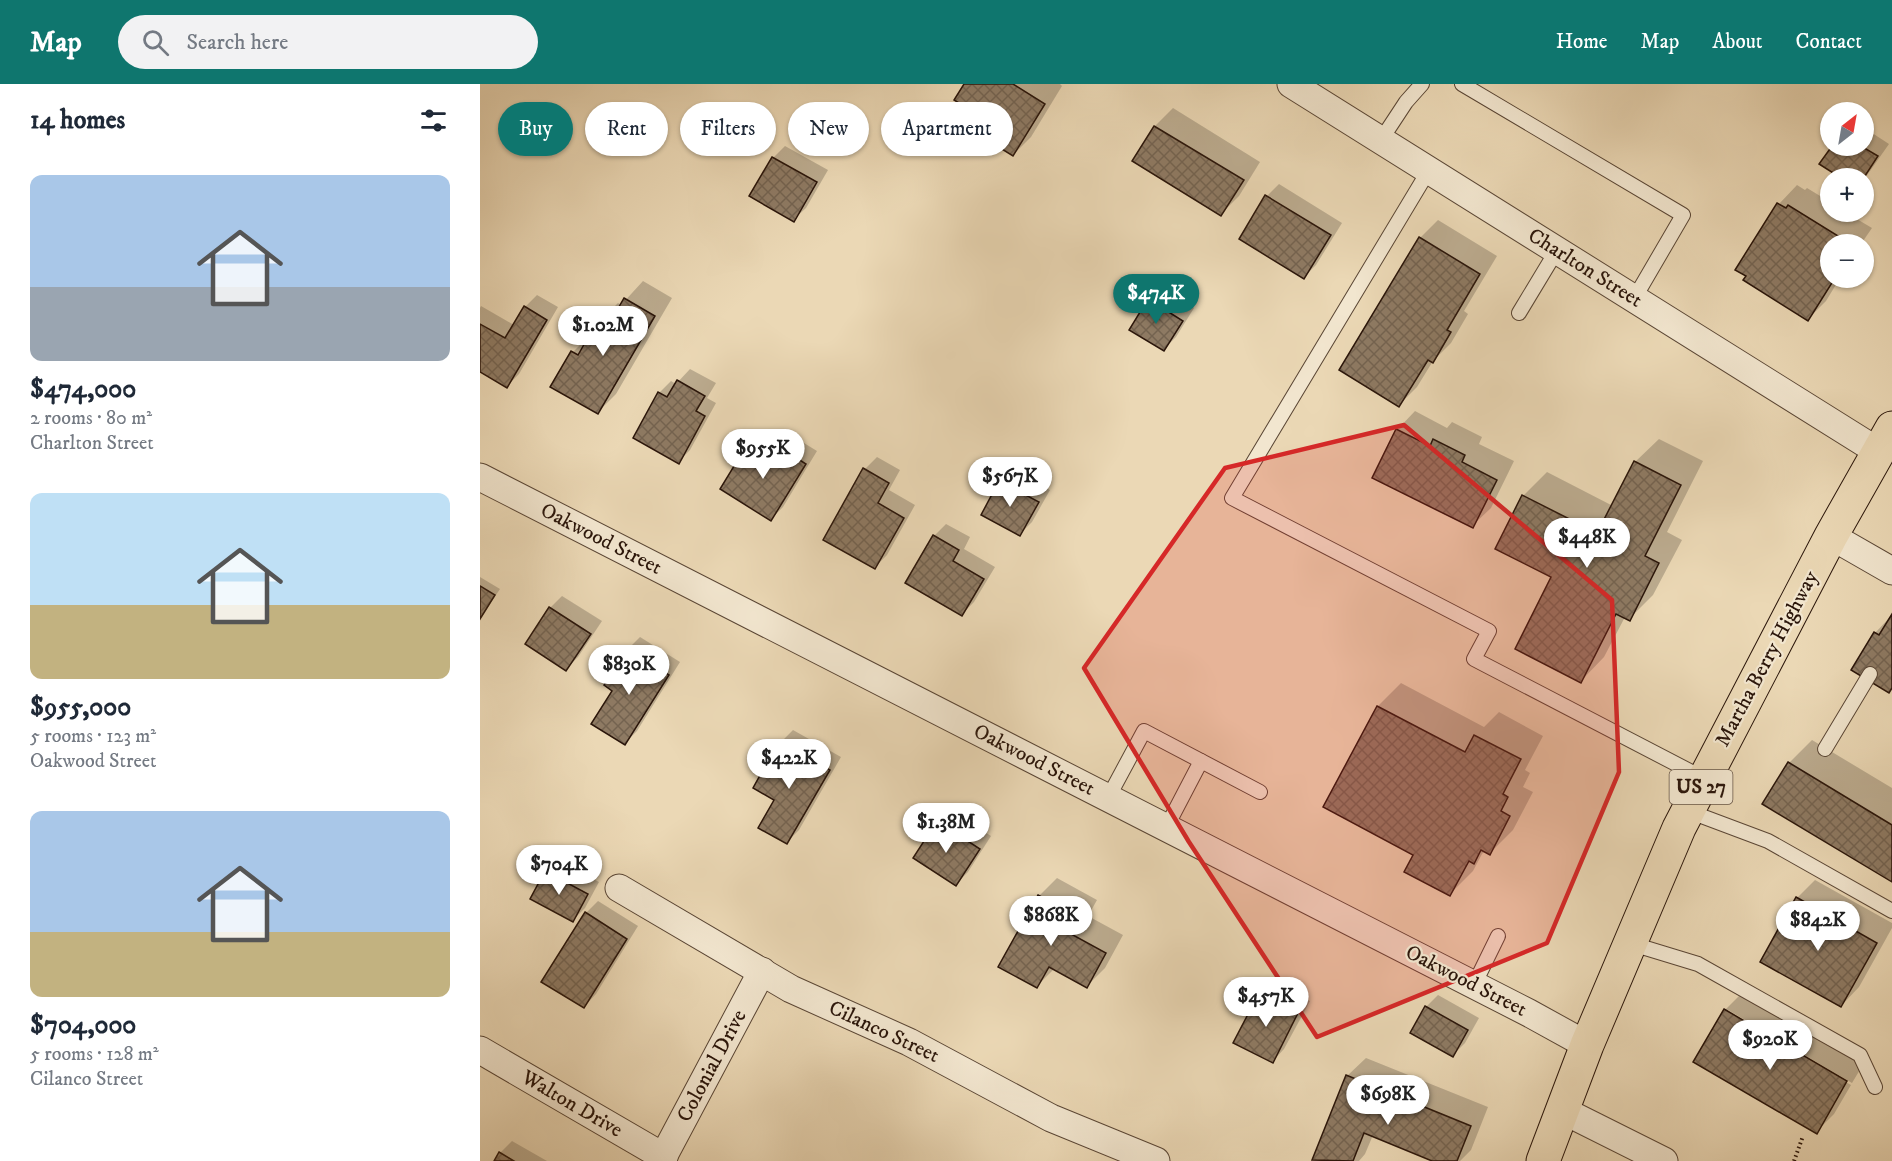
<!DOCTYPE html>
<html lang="en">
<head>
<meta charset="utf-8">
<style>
  :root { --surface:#fff; --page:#f2f2f3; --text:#1f2937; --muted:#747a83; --accent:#0f766e }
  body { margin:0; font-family:"IM FELL DW Pica",serif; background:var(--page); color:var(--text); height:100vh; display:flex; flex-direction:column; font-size:22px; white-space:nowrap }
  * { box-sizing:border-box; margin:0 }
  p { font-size:20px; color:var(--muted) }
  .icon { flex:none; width:33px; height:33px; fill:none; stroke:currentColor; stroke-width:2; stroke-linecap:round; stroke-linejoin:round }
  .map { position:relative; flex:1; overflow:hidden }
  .side { display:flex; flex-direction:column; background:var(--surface); width:480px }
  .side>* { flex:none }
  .banner { position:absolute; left:18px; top:18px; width:570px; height:54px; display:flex; gap:12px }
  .needle { width:39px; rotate:31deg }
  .buttons { position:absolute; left:1340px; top:18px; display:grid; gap:12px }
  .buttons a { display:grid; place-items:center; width:54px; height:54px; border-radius:50%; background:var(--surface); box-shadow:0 2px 4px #0004; font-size:30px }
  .price { position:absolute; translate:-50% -51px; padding:0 14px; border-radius:21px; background:#fff; color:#222; font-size:20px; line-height:39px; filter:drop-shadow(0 2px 3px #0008) }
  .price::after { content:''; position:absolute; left:50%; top:36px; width:18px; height:14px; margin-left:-9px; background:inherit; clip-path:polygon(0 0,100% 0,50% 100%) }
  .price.selected { background:var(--accent); color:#fff }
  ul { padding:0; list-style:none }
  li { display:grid; align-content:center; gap:12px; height:318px; padding:0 30px }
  li span { display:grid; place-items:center; height:186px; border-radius:12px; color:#555 }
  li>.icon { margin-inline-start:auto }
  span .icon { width:108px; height:108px; fill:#fffc; stroke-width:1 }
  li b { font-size:26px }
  h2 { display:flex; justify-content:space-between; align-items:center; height:72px; padding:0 30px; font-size:26px }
  .pill { padding:0 21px; border-radius:27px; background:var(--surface); box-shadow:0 2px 4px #0004; font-size:21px; line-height:54px }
  .pill.selected { background:var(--accent); color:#fff }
  header { display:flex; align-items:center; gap:36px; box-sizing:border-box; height:84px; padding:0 30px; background:var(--accent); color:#fff }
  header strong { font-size:28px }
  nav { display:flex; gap:33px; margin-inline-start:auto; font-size:21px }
  .search { width:420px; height:54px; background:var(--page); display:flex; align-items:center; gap:15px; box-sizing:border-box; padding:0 21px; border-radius:33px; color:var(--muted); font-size:22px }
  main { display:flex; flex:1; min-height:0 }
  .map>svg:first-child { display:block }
</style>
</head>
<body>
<header>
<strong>Map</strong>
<div class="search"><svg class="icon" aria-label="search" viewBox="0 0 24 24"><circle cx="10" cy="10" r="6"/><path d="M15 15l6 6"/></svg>Search here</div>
<nav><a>Home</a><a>Map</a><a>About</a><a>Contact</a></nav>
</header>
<main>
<section class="side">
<h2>14 homes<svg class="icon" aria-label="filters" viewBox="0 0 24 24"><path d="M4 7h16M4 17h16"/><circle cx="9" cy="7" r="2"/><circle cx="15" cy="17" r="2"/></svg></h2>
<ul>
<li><span style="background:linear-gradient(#a9c7e8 60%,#9aa5b1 0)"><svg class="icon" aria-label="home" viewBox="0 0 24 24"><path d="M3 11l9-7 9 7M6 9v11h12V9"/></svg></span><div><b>$474,000</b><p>2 rooms · 80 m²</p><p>Charlton Street</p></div></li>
<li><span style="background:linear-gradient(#bfe0f5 60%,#c2b280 0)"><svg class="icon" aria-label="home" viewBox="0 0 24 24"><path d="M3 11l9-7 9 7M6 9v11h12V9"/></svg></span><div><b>$955,000</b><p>5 rooms · 123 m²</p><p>Oakwood Street</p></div></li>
<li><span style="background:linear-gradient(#a9c7e8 65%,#c2b280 0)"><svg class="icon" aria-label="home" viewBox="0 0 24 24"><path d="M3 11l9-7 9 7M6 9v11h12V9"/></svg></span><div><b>$704,000</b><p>5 rooms · 128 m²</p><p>Cilanco Street</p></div></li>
</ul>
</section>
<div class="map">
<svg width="1412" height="1077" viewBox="0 0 1412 1077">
  <defs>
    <pattern id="building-cross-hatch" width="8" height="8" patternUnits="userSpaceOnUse" patternTransform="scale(1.5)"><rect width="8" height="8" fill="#8e7a63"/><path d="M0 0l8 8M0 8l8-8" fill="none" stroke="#746350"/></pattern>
  </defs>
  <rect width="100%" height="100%" fill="#ebd8b5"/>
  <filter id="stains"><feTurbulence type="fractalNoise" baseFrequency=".00333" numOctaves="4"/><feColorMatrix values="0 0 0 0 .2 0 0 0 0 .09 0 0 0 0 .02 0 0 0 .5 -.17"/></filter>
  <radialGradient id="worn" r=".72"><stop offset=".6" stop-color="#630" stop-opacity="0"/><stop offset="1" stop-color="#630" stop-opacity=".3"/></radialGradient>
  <g fill="#0003">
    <path d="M486,0H580L582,2L551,53L533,71L499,29Z"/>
    <path d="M693,24L780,78L759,112L741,130L654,76L675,42Z"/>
    <path d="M1383,43L1409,60L1383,97V94H1364L1341,80L1353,62H1383Z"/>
    <path d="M305,62L348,86L326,124L313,136L293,74Z"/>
    <path d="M799,100L862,139L836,181L824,193L787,112Z"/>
    <path d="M1317,101L1325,106L1327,104L1350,118V128H1365L1392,144L1381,160H1350V194H1360L1346,217L1328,235L1257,186L1299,120Z"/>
    <path d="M958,136L1017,172L984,227L988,230L971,259L953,277L937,303L919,321L940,154Z"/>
    <path d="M163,197L192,214L136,310L118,328L93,268L111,250L120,237L138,219L141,221Z"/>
    <path d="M682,204L714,224L696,253L684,265L652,245L670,216Z"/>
    <path d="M57,211L78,223L39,290L27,302L0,286V224L1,222L34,241L45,223Z"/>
    <path d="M210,285L236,299L227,314L236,319L210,366L198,378L179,309L191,297L196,300Z"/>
    <path d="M935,327L967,344L972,338L1002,353L999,360L1034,377L1011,424L992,442L894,394L917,346Z"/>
    <path d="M306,348L337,367L303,423L291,435L266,365L278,353L293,362Z"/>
    <path d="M1179,355L1223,377L1187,448L1202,456L1173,511L1149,535L1145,533L1124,573L1101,597L1073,492L1043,412L1067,388L1133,422L1155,378Z"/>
    <path d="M397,373L420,386L409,406L435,421L407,471L395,483L385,385Z"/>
    <path d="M532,386L570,406L552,438L540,450L520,398Z"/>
    <path d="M466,440L490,453L484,465L515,483L494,518L482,530L454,452Z"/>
    <path d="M0,493L20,505L0,535Z"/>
    <path d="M82,512L122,537L98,573L86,585L70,524Z"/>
    <path d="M1412,531V604L1395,549Z"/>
    <path d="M160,553L200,578L157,647L145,659L134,606L148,565Z"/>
    <path d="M921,599L1004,643L1019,628L1063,652L1045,686L1050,689L1043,703L1053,708L1033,746L1010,769L1005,767L1002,770L993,787L970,810L935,770L845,722L898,622Z"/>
    <path d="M313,646L361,673L319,746L307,758L296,715L275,703L301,658Z"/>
    <path d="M1332,656L1412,704V796L1309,679Z"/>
    <path d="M471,726L511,752L488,788L476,800L458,738Z"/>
    <path d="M78,776L119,798L105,824L93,836L66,788Z"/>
    <path d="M577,794L617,816L608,832L643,851L625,884L607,902L575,884L557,902L559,812Z"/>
    <path d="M1335,796L1412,839V844L1379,903L1361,922L1317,814Z"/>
    <path d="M118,817L158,842L116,910L104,923L106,829Z"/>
    <path d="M793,897L830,917L804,965L792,978L755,959L781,909Z"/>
    <path d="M1263,908L1384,979L1372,999L1248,926V930L1371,1001L1354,1030L1336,1048L1245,926Z"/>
    <path d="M958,911L999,934L985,959L973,971L946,923Z"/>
    <path d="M886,974L1008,1023L991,1066L980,1077H956L893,1051L885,1070L879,1077H839L834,1075L867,992Z"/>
    <path d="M32,1057L67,1077H15L20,1069Z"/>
  </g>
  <g fill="url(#building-cross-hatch)" stroke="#2a150a" stroke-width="1.5">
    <path d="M484,0H533L565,20L533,72L488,44L497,30L474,16Z"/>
    <path d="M674,42L764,96L741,132L652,77Z"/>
    <path d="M1352,62H1381L1398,72L1383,95L1361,94L1339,80Z"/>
    <path d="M292,73L337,98L314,138L269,112Z"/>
    <path d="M785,111L851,151L824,195L759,155Z"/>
    <path d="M1297,119L1306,124L1308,121L1371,160H1350V194H1355L1328,237L1263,196L1266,192L1255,186Z"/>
    <path d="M939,153L1000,190L967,246L971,248L953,279L948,276L919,323L859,286Z"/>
    <path d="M144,214L175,232L118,330L70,303L91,267L98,271L118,236L128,242Z"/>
    <path d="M668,215L703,237L684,267L649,246Z"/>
    <path d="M44,222L67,236L27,304L0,288V240L25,254Z"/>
    <path d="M197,296L225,312L216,327L225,332L199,380L153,354L178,308L187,313Z"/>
    <path d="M916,345L950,362L953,355L985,371L982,378L1017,396L993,444L892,394Z"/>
    <path d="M293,359L326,380L291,437L240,405L265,364L283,376Z"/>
    <path d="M1154,377L1201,401L1165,472L1179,479L1150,537L1136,530L1101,599L1035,565L1071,493L1015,465L1042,411L1117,449Z"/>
    <path d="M383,384L409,399L398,419L424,434L395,485L343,456Z"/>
    <path d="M519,397L559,418L540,452L501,431Z"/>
    <path d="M453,451L479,466L473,477L504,495L482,532L425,499Z"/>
    <path d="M0,502L15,511L0,535Z"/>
    <path d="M69,523L111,550L86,587L45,560Z"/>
    <path d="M1412,530V604L1409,609L1371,586L1394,548L1399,551Z"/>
    <path d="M147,564L189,591L145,661L111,640L132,607L124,601Z"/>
    <path d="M897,622L985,668L994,651L1041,675L1023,710L1028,713L1021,727L1030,732L1010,771L1001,766L994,780L989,777L970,812L924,788L933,771L843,723Z"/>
    <path d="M299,657L350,686L307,760L278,744L294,716L273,704Z"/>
    <path d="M1308,678L1412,741V798L1282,720Z"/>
    <path d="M457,737L500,765L476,802L433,774Z"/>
    <path d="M65,787L108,810L93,838L50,815Z"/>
    <path d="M558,811L600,834L591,850L626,869L607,904L569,883L557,904L518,883Z"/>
    <path d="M1316,813L1397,859L1361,923L1280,878Z"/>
    <path d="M105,828L147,855L104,924L61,898Z"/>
    <path d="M779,909L818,929L793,979L753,959Z"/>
    <path d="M945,922L988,946L973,973L930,949Z"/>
    <path d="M1244,925L1367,997L1337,1050L1213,978Z"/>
    <path d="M866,991L991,1042L977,1077H952L884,1049L873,1077L832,1076Z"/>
    <path d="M19,1068L34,1077H14Z"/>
  </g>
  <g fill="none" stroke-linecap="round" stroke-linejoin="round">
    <g stroke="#5a4635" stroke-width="16">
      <g id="service">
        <path d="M982,0L1203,131L1154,215"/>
        <path d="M901,56L926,18L942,0"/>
        <path d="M949,86L752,414L1009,547L994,575L1225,695"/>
        <path d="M1039,229L1077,166"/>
        <path d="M1345,665L1390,590"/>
        <path d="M628,714L664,647L780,708"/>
        <path d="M1208,727L1288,757L1412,827"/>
        <path d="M686,744L721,677"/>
        <path d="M1149,859L1218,880L1380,971L1395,1003"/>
        <path d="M994,901L1018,852"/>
      </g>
    </g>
    <g stroke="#5a4635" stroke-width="29">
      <g id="minor">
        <path d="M811,0L1399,368"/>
        <path d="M0,393L1049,929L1107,961"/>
        <path d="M1351,452L1412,487"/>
        <path d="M139,804L311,905L429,958L571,1034L676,1077"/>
        <path d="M0,966L184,1073"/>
        <path d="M1082,1026L1184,1077"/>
        <path d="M181,1077L282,887"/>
      </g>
    </g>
    <g stroke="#2a150a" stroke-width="35">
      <path id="primary" d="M1063,1077L1107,961L1199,744L1351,452L1412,344"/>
    </g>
    <path stroke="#2a150a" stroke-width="4" stroke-dasharray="1.5 3" stroke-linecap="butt" d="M1314,1077L1323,1052"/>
    <use href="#service" stroke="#f2e6cf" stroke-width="14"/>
    <use href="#minor" stroke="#f2e6cf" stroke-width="27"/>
    <use href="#primary" stroke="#ebd8b5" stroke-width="33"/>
  </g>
  <path fill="#d62828" fill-opacity="0.2" stroke="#d62828" stroke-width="4.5" stroke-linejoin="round" d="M924,341L1132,516L1139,688L1067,859L837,953L709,758L604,584L745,384Z"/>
  <g text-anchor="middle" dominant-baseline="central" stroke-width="4.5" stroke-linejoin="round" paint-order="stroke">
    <rect fill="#f2e6cf" stroke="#665445" stroke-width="1.5" x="1189.5" y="686" width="63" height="34" rx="4.5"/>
    <g font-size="20" font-weight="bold" fill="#2a150a">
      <text x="1221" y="703">US 27</text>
    </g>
    <g font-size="21" fill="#2a150a" stroke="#f2e6cf">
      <text transform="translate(1105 184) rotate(32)">Charlton Street</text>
      <text transform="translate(121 455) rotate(27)">Oakwood Street</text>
      <text transform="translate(1287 575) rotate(-62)">Martha Berry Highway</text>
      <text transform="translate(554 676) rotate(27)">Oakwood Street</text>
      <text transform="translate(986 897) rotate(27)">Oakwood Street</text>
      <text transform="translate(404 948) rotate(25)">Cilanco Street</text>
      <text transform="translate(232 982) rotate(-62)">Colonial Drive</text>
      <text transform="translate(92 1020) rotate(30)">Walton Drive</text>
    </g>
  </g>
  <rect width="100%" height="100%" filter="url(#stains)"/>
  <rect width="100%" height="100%" fill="url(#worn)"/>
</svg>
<div class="buttons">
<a><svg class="needle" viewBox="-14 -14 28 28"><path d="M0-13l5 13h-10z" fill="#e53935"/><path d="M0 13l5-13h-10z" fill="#747a83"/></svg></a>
<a>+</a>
<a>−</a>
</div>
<b class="price selected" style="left:676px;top:241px">$474K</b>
<b class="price" style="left:123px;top:273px">$1.02M</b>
<b class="price" style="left:283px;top:396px">$955K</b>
<b class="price" style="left:530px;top:424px">$567K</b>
<b class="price" style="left:1107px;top:485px">$448K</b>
<b class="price" style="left:149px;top:612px">$830K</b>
<b class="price" style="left:309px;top:706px">$422K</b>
<b class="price" style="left:466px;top:770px">$1.38M</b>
<b class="price" style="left:79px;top:812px">$704K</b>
<b class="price" style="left:571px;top:863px">$868K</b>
<b class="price" style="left:1338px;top:868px">$842K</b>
<b class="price" style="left:786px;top:944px">$457K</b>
<b class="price" style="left:1290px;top:987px">$920K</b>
<b class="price" style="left:908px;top:1042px">$698K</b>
<div class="banner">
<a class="pill selected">Buy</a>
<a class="pill">Rent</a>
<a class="pill">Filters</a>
<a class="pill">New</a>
<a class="pill">Apartment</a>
</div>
</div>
</main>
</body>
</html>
